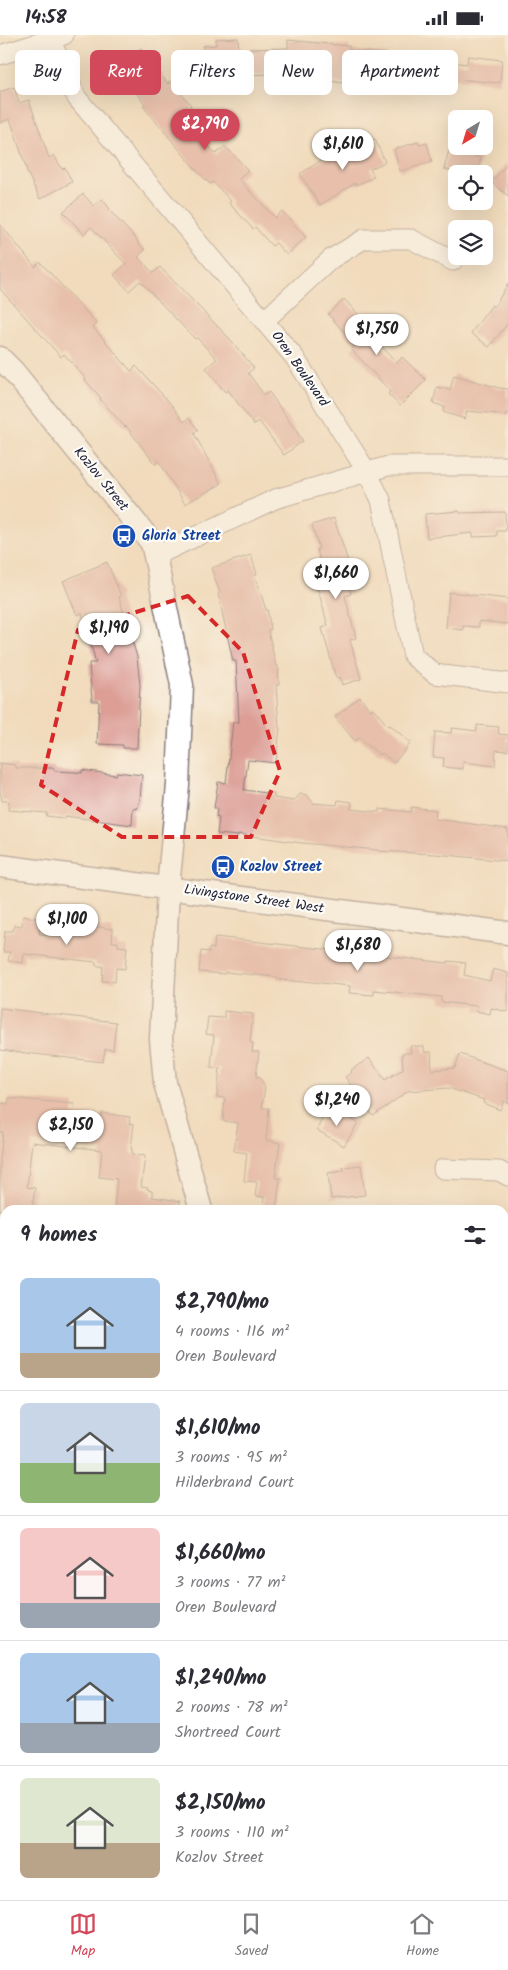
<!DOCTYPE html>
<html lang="en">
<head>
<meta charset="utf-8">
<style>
  :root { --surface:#fff; --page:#f7f7f7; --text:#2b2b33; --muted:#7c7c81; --line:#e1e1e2; --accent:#d1495b }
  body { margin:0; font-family:Kalam,sans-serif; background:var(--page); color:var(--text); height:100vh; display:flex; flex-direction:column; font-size:19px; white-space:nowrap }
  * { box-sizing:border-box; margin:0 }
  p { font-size:16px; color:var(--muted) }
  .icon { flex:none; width:28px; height:28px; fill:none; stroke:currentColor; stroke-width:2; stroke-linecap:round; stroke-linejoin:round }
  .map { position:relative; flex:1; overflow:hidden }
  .sheet { position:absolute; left:0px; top:1170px; width:509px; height:695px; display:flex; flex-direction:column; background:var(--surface); border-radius:15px 15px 0 0; box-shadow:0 5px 20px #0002 }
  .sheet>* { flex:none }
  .top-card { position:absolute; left:15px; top:15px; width:479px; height:45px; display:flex; gap:10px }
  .needle { width:32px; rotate:218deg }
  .fabs { position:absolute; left:448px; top:75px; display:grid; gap:10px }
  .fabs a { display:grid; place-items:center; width:45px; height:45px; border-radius:8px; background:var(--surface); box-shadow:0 5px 20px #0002; font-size:25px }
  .price { position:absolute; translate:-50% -42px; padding:0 11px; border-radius:18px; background:#fff; color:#222; font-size:16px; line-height:32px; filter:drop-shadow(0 1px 2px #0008) }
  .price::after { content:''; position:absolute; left:50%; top:30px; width:15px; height:11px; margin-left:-8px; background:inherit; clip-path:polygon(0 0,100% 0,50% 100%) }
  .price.active { background:var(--accent); color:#fff }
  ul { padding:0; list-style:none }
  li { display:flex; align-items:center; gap:15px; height:125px; padding:0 20px }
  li+li { border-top:1px solid var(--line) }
  li span { display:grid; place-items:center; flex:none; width:140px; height:100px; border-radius:8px; color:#555 }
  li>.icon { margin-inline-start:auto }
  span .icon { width:60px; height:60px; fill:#fffc; stroke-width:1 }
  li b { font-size:21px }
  h2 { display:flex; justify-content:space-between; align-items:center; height:60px; padding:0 20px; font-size:21px }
  .tag { padding:0 18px; border-radius:8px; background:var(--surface); box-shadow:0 5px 20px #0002; font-size:18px; line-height:45px }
  .tag.active { background:var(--accent); color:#fff }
  .status { display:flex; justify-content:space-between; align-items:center; height:35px; padding:0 25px; background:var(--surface); direction:ltr }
  .status svg { height:14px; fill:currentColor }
  .tab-bar { display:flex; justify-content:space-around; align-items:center; height:70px; border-top:1px solid var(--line); background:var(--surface); font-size:14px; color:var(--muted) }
  .tab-bar a { display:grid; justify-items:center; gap:2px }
  .tab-bar .active { color:var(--accent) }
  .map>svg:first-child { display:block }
</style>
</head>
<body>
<div class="status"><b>14:58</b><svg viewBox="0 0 49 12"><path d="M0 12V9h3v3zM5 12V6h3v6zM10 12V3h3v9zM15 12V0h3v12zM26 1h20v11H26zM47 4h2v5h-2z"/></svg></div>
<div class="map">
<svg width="508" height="1865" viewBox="0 0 508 1865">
  <rect width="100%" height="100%" fill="#fdfcf7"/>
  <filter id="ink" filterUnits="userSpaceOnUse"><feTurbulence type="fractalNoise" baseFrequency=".02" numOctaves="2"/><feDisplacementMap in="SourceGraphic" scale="10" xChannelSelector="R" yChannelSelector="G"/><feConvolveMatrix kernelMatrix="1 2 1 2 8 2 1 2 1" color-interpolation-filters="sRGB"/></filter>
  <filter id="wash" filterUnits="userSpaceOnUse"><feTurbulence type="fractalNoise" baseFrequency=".0096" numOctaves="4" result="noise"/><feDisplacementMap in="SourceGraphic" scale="20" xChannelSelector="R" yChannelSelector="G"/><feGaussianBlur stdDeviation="1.12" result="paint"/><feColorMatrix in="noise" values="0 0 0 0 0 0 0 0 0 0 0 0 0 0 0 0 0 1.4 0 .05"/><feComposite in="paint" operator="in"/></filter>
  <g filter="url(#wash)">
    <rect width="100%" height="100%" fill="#f1dbbc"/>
    <g id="blocks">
      <g fill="#dc9e95">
        <path d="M238,3L239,14L288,13V5L349,11V15L387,19L386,25L419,28V18L436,20V25L467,29L468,21L502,25L500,48L454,44V47H450L449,52L401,47L400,53L373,50V51L328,46L329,39L305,37L306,31L275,28L276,39L240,40V42L218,43L217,28H204L203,11L216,10V4Z"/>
        <path d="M141,13L168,49L170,46L191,70L190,71L192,74L183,82L216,119L225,111L248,135L239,144L275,183L282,176L306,202L287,220L276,208L272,211L255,192L253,194L229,168L231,166L213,147L210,149L198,137L143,71L145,69L117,31Z"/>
        <path d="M14,52L19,68L29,65L49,123L54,120L62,134L65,133L72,147L40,164L26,135H27L10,84L0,88V57Z"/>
        <path d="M375,104L385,127L370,134L374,142L356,150L355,148L320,170L300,139L331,119L333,122Z"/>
        <path d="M418,107L419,110L427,108L432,127L400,136L394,114Z"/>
        <path d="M450,111L474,117L473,121L481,123L477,139H463L444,134Z"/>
        <path d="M508,128V161L491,147Z"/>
        <path d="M83,159L94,171L102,164L110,174L109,175L138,206L137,207L145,215L138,222L153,238L160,232L229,303L254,333L248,338L264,360L269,357L303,406L284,420L259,386L254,390L228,355L225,357L206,333L217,324L197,303L195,304L140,246L129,256L114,240L126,229L91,192L84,199L63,177Z"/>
        <path d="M0,189L35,232L40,227L97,289L93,292L131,336L136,331L170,368L184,387L189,383L198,395L194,398L221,449L185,469L159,426L155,429L126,391L125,392L100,364L101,363L85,345L86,344L64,319L61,322L0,254Z"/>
        <path d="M508,249V288L489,312L471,298L492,270L494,272Z"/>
        <path d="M344,264L366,288L363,291L397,328L402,322L426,345L400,371L388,359L390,356L351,314L356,310L328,279Z"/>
        <path d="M454,340L499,353L508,354V380L467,376L465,384L443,377L445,372L433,368L437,352L450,355Z"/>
        <path d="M459,476L460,478L505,477L506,496H497V501L473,502V498L427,503L425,479Z"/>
        <path d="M334,483L354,545L348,547L351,559L345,561L356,603L350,605L361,644L342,650L340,642L336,643L322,593L328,591L318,554L316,555L310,534L321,531L317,514L319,513L312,490Z"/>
        <path d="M251,520L257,539L255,540L266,575L267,574L271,594L268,595L276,631H278L279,650H276L279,693H280L276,728L248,725L244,755L274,759V763L294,766L300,759L307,760L313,768L337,770L338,765L352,767L351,774L379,777V774L411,777V772L436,775L435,784L508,794V826L435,819L378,816V815L302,808L238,799V801L217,799L219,783L216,782L217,773H214L218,747L226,748L233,687H239L236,626H233L218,559L220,558L211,533Z"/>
        <path d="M107,527L121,561L119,562L137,622L140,650L137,713H123V710L97,709L99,666H92L89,628H96L82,578L77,580L63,546Z"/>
        <path d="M449,557L508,564V589L479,586V592L463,591V595L446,593Z"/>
        <path d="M360,662L370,675L373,673L388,691L390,690L411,708L394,728L382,718L380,720L359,703L355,706L335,682Z"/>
        <path d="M477,690L499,692L498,699L508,700V716L496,715L495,731L463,727V734L443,732L444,723L433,722L435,697L451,698L452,693L477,696Z"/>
        <path d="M0,728L16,730V733H53L55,736L75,737L82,738V735L116,740L117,737L142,740L140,765L137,774L133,773L132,790L65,781L64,783L46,781L47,778L8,775L9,766H2L0,756Z"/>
        <path d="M23,881L41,884L39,899L67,902L68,888L113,894L112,907H118V911L127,912L125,934L116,933L115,947L102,946L103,931H96V927L24,919L23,928L8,926L10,917H3L5,896H13L14,890L22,891Z"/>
        <path d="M215,902L448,928V926L466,928L464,940L490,946L493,934L508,938V977L491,973L490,979L476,976L477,971L441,967V962L374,955V960L349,958L350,951L302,946V947L277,944V942L225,937V939L199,937L201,916L209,917V913L214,914Z"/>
        <path d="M0,973L116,987L113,1015L105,1014L103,1027L0,1015Z"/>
        <path d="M224,976L253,979L250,1007L253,1008L252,1017H259L256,1042H259L265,1051L262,1073H269L266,1105L280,1108L275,1143H280L276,1175H263L264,1162L255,1161L257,1147L244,1146L247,1118L234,1116L238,1088L223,1086L225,1063L217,1062L220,1033L211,1032L214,1000L206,999L208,982L224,983Z"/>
        <path d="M410,1011H424V1017H431L432,1035L455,1033L460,1019L508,1036V1068L504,1066L500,1075L483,1068L484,1065L449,1053L408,1056L373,1081L345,1042L352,1037L351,1035L369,1023L385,1045L403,1034L402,1018H411Z"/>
        <path d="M9,1063L74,1069L73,1080L101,1082L102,1078L130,1082L129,1088L134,1089L131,1114H132V1119L145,1121L141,1152L148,1153V1155L152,1156V1162L180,1166L179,1175H114L117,1144L99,1142L102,1115L32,1107L27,1152L35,1153L32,1175H0V1125L3,1097H0V1075L1,1068L8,1069Z"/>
        <path d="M337,1075L358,1088L344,1111L317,1095L324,1079Z"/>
        <path d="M361,1130L365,1160L331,1164L328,1138L344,1136L343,1132Z"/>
      </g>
    </g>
  </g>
  <g filter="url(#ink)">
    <use href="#blocks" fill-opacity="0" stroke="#8a7e7c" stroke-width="1"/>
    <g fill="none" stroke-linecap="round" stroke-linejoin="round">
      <g stroke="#8a7e7c" stroke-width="21">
        <g id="minor">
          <path d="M50,4L77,63L295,323L367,437L381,465L413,621L435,639L508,648"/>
          <path d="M0,20L64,0"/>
          <path d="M265,285L331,224L364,204H411L453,226"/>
          <path d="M155,521L275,464L388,431H508"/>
          <path d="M443,1134L499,1136L508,1141"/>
          <path d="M504,1395H508"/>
          <path d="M0,1442L5,1443"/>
          <path d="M504,1620L508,1621"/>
          <path d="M0,1639H5"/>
          <path d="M504,1851H508"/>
        </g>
      </g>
      <g stroke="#8a7e7c" stroke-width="25">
        <g id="tertiary">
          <path d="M0,323L13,336L152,508L155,521L182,650L178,750L168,853L161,1004L165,1048L201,1175"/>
          <path d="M0,831L508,898"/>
          <path d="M150,1865V1860"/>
        </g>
      </g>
      <use href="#minor" stroke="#fff" stroke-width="19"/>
      <use href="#tertiary" stroke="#fff" stroke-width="22"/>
    </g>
  </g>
  <path d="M0 0H508V1865H0ZM188,561L243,617L280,736L251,802H122L41,750L78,595Z" fill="#f1dbbc" fill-opacity=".55" fill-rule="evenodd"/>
  <path fill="none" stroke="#d62828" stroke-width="4" stroke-dasharray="10 6" stroke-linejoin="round" d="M188,561L243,617L280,736L251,802H122L41,750L78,595Z"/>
  <defs>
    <g id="bus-disc" transform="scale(1.25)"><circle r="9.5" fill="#1a4fb4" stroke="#fdfcf7"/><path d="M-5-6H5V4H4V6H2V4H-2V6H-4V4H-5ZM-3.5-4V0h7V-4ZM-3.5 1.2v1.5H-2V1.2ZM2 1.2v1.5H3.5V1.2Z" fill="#fff"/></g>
  </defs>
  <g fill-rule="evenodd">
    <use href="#bus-disc" x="124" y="501"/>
    <use href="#bus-disc" x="223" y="832"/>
  </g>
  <g text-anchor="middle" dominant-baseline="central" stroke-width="4.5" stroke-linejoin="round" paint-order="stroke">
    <g font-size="14" fill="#22223b" stroke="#fdfcf7">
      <text transform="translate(300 334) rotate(55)">Oren Boulevard</text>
      <text transform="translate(101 444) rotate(51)">Kozlov Street</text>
      <text transform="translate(254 864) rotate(8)">Livingstone Street West</text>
    </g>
    <g font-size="14" font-weight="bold" fill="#164399" stroke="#fdfcf7" text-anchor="start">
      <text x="142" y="501">Gloria Street</text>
      <text x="240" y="832">Kozlov Street</text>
    </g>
  </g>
</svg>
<div class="fabs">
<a><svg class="needle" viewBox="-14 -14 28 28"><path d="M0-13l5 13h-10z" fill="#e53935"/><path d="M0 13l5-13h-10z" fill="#7c7c81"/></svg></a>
<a><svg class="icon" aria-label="locate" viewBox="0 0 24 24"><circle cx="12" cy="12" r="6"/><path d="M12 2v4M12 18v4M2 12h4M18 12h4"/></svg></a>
<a><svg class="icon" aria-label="layers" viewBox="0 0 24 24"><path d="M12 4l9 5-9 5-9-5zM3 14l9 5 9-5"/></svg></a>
</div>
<b class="price active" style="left:205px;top:116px">$2,790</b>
<b class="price" style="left:343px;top:136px">$1,610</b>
<b class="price" style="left:377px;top:321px">$1,750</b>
<b class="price" style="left:336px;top:565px">$1,660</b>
<b class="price" style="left:109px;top:620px">$1,190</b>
<b class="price" style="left:67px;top:911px">$1,100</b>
<b class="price" style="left:358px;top:937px">$1,680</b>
<b class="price" style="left:337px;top:1092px">$1,240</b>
<b class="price" style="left:71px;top:1117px">$2,150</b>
<div class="top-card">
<a class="tag">Buy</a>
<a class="tag active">Rent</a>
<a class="tag">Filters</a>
<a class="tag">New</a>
<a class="tag">Apartment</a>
</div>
<section class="sheet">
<h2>9 homes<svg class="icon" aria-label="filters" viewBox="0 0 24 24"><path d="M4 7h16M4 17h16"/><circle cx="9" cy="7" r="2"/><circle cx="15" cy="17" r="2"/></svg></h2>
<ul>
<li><span style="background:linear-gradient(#a9c7e8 75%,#b9a48a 0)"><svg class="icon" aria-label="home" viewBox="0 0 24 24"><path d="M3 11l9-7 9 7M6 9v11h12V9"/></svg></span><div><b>$2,790/mo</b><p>4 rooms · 116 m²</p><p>Oren Boulevard</p></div></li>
<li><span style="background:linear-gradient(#c9d6e8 60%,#8fb573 0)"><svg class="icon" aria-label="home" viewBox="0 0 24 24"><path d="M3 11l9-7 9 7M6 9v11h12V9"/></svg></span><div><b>$1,610/mo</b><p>3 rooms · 95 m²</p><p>Hilderbrand Court</p></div></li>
<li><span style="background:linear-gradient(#f6c9c9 75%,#9aa5b1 0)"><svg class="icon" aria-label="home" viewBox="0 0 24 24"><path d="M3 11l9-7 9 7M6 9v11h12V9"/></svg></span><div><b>$1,660/mo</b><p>3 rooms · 77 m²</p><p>Oren Boulevard</p></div></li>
<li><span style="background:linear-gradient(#a9c7e8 70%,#9aa5b1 0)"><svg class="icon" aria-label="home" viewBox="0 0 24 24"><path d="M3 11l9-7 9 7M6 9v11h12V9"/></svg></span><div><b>$1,240/mo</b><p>2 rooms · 78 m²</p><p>Shortreed Court</p></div></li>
<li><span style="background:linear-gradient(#dfe7d0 65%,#b9a48a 0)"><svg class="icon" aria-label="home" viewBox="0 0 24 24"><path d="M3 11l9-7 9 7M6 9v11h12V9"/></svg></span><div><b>$2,150/mo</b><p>3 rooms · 110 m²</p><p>Kozlov Street</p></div></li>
</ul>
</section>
</div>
<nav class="tab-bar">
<a class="active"><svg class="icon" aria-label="map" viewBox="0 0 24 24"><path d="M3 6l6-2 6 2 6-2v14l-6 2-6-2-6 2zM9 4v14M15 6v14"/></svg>Map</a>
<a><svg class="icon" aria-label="saved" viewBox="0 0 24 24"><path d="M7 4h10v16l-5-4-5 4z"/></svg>Saved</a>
<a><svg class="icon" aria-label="home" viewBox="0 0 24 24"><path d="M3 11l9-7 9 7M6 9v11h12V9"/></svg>Home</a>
</nav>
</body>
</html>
